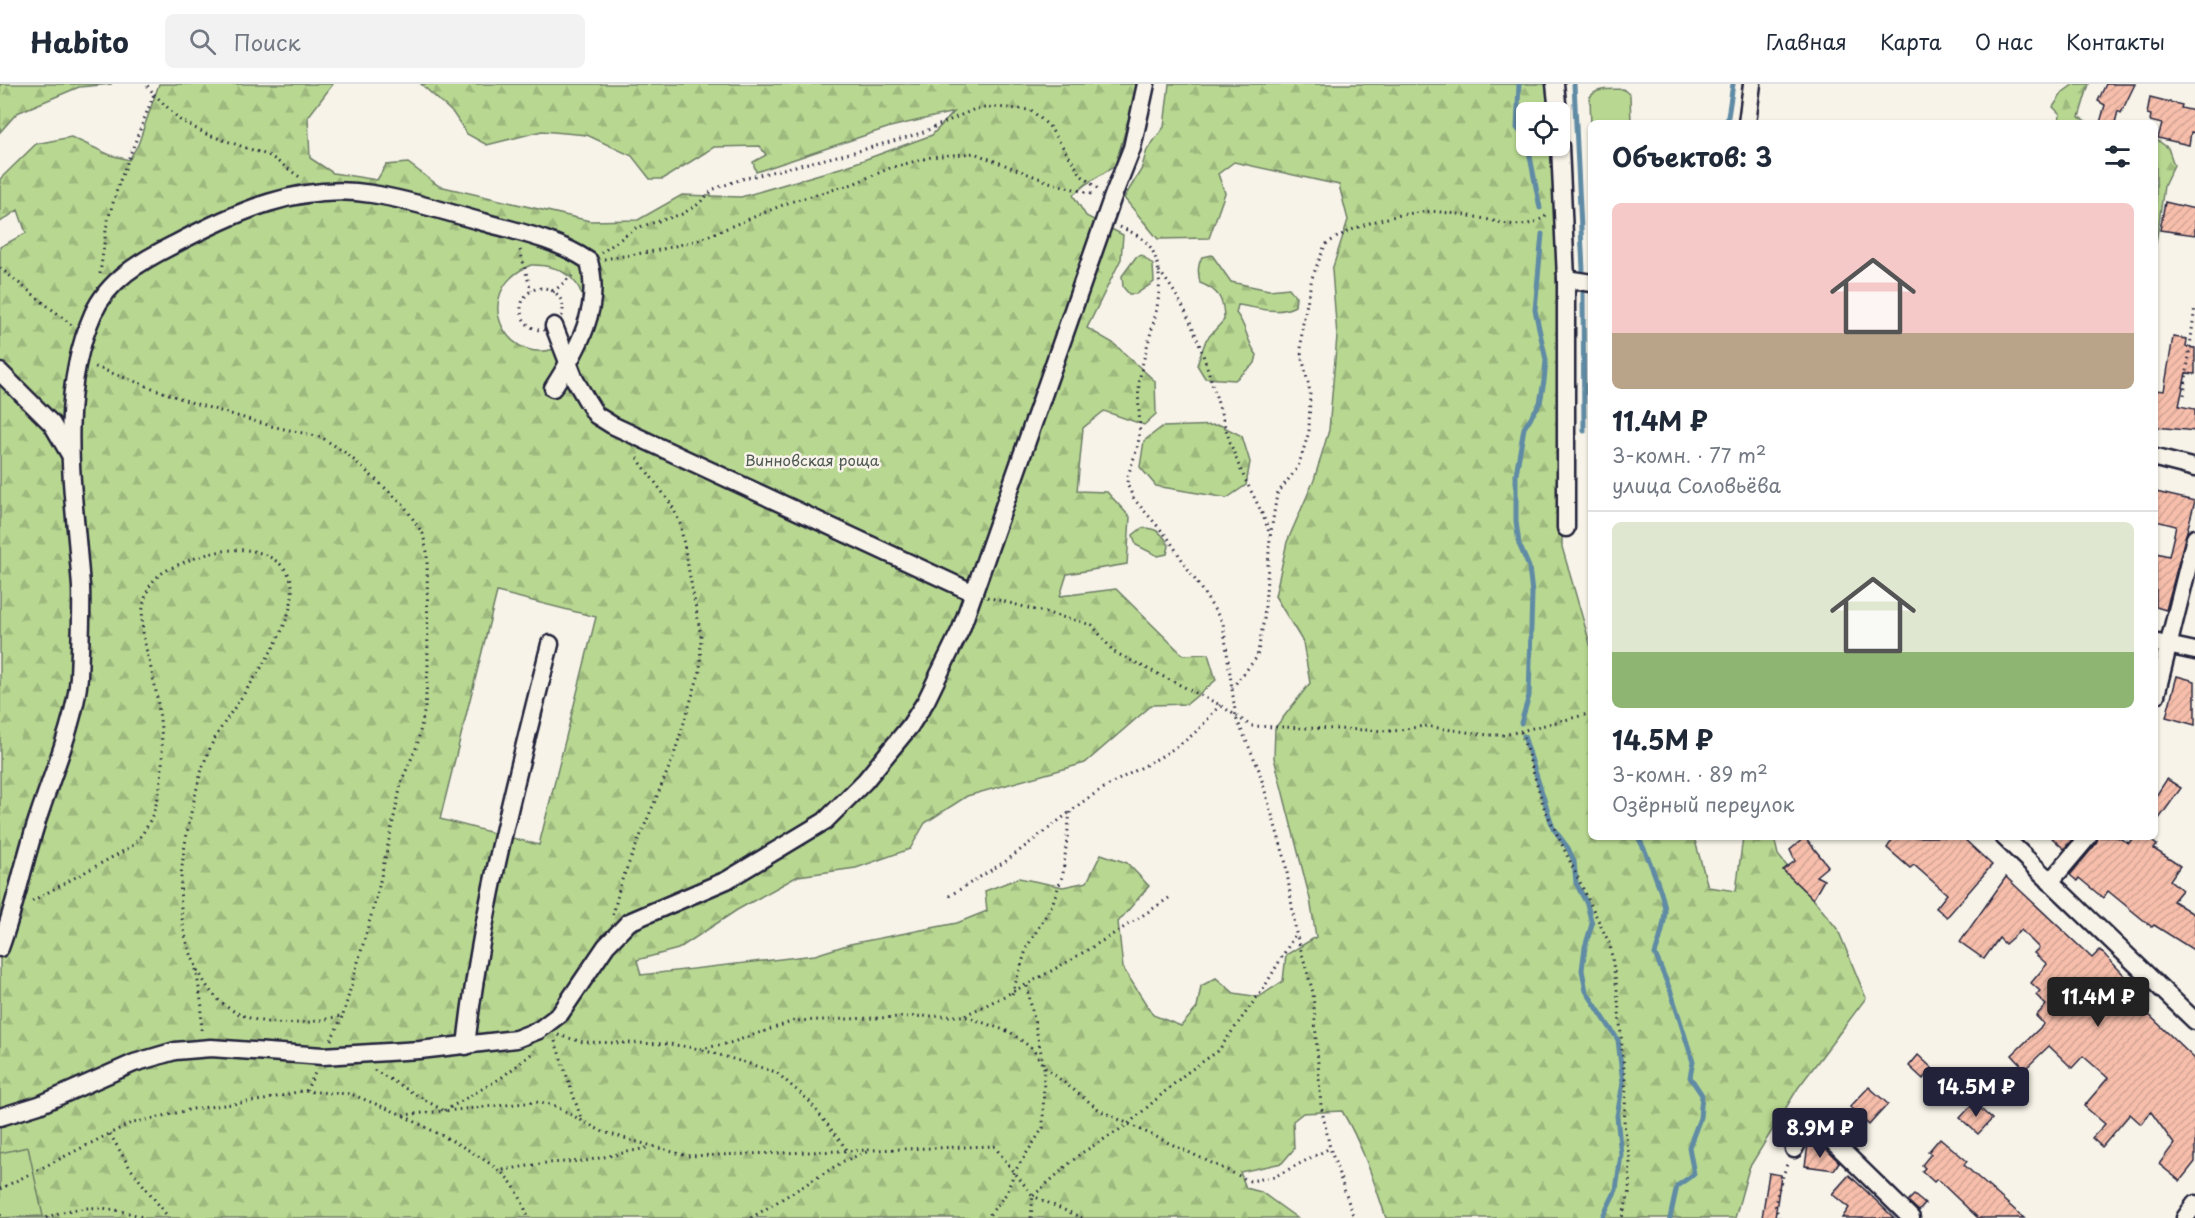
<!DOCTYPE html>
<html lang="ru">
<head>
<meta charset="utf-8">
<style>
  :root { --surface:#fff; --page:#f2f2f3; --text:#1f2937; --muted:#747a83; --line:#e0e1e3; --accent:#22223b }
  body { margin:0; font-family:"Playpen Sans",sans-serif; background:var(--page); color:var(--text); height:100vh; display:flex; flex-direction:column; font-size:22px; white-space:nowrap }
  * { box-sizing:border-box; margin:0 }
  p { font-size:20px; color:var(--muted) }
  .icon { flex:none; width:33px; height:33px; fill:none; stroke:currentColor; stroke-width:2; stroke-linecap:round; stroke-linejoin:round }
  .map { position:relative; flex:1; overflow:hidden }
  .sheet { position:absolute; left:1588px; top:36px; width:570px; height:720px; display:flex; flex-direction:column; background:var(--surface); border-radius:9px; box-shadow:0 2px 4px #0004 }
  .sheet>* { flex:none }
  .controls { position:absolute; left:1516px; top:18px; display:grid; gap:12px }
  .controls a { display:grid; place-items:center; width:54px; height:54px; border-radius:9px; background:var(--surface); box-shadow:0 2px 4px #0004; font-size:30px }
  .price { position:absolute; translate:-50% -51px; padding:0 14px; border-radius:6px; background:var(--accent); color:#fff; font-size:20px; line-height:39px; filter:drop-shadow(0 2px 3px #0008) }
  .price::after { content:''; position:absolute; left:50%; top:36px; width:18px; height:14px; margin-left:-9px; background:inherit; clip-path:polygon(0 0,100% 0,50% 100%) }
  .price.active { background:#222; color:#fff }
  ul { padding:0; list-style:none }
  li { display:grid; align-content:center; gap:12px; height:318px; padding:0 24px }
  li+li { border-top:2px solid var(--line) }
  li span { display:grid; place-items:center; height:186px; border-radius:9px; color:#555 }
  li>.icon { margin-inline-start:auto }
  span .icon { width:108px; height:108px; fill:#fffc; stroke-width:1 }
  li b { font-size:26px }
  h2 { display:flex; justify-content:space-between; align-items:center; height:72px; padding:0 24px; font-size:26px }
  header { display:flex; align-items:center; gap:36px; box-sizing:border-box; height:84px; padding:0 30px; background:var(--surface); border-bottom:2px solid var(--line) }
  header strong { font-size:28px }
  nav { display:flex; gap:33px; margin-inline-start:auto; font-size:21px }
  .search { width:420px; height:54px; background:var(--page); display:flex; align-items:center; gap:15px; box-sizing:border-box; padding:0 21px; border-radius:9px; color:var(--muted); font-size:22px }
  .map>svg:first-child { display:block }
</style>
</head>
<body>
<header>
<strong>Habito</strong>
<div class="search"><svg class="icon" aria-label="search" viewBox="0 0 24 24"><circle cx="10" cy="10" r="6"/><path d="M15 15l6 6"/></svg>Поиск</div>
<nav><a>Главная</a><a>Карта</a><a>О нас</a><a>Контакты</a></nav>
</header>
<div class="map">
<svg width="2195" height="1134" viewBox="0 0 2195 1134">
  <defs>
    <pattern id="forest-firs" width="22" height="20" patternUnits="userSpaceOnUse" patternTransform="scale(1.5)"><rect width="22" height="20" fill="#b8d891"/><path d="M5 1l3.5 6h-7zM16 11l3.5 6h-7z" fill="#9eb97e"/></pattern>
    <pattern id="building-hatch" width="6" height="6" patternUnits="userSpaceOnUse" patternTransform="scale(1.5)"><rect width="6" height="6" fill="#f6beab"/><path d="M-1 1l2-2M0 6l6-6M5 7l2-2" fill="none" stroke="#d3a394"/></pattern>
  </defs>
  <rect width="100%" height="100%" fill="#f7f3e8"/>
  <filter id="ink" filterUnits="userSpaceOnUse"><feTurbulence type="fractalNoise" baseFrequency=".0167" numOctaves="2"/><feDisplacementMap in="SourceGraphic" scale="12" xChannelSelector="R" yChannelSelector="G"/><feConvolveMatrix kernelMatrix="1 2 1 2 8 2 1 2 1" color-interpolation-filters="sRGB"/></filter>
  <g filter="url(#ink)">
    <g fill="url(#forest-firs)" stroke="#6d7d66" stroke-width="1.5" fill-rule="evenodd">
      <path d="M0,0H112L79,3L17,29L0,48Z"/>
      <path d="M159,0H333L308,33L310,74L333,89L377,96L386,81L408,79L439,102L590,137L638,136L682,111L741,113L847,82L932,51L954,28L890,43L756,88L753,78L766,71L760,62L714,63L663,95H650L632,72L587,51L542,47L487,61L467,50L453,29L421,0H1136L1137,7L1115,82L1086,100L1073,111L1086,132L1123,151L1121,175L1087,244L1113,259L1155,297L1156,330L1144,341L1104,327L1083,344L1077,407L1107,408L1130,433L1127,480L1067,490L1060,512L1116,505L1183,571L1208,570L1216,596L1187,620L1152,621L1085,679L967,712L925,739L910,765L856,784L798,792L737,826L678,865L637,876L641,891L815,871L850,860L957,839L987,827L985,807L1019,794L1063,803L1087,798L1101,770L1127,779L1149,802L1118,838L1123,884L1153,931L1181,942L1197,924L1201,902L1216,894L1234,909L1259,913L1283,897L1286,871L1316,853L1310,815L1274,674L1275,644L1310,599L1303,558L1275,512L1287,458L1314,396L1329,346L1337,252L1332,186L1348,136L1339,101L1234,78L1218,90L1225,109L1209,154L1158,155L1124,114L1141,86L1147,66L1164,43L1169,0H1563L1565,16L1562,463L1591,563L1592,753H1694L1708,803L1736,807L1743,753H1774L1778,771L1838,846L1866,914L1798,1004L1749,1084L1735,1134H1386C1374,1097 1362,1060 1342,1027L1303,1029L1293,1037L1294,1065L1282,1079L1240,1088L1246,1104L1261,1108L1297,1134H0V163L26,149L18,126L0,138V95L36,60L71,53L110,71L129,76L138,61ZM1527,28H1560V62H1527ZM531,181C561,180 587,197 583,230C582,241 575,254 565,260C509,292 465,208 531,181ZM497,508L596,533L539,761L440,735Z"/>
      <path d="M2074,0H2089L2079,33L2089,39H2059L2060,30L2053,23L2063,8Z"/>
      <path d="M2156,55L2168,64L2174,81L2164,102L2156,160Z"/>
      <path d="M1142,171L1153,181L1154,198L1136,210H1129L1123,203L1122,192L1136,173Z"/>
      <path d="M1212,171L1231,198L1269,206L1289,204L1296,213L1295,222C1277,232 1257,223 1238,221L1236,229C1247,242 1246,257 1257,271L1255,279L1235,296L1205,294L1197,281L1206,256L1224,236C1224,216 1219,206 1200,199C1198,188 1197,182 1202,173Z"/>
      <path d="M1220,341L1242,352L1250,378L1246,401L1227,414L1156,402L1140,383L1144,357L1162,343Z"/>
      <path d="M1142,444C1155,443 1164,450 1169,462L1167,470L1158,472L1136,461L1133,451Z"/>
    </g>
    <g fill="#b8d891" stroke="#6d7d66" stroke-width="1.5">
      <path d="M1623,5L1630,11L1631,39H1592L1591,43L1590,13C1597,3 1612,6 1623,5Z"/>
      <path d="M28,1063L43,1132L0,1134V1069Z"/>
    </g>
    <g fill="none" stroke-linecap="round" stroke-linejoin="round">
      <g stroke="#618ba5" stroke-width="5">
        <path d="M1519,0L1517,44L1527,56"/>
        <path d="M1574,0L1583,186"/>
        <path d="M1727,39L1733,0"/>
        <path d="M1528,62L1540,124"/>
        <path d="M1583,209L1584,347"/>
        <path d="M1521,639L1529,612L1532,509L1529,483L1519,460L1516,437V390L1524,344L1540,319L1544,297L1546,276L1535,226L1542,150"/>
        <path d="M1524,652L1553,744L1568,764L1574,777L1576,799L1587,820L1592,840L1585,863L1582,886L1586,907L1618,956L1623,999L1617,1032L1621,1071L1616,1106L1602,1134"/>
        <path d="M1638,753C1646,767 1665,813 1665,828C1664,843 1660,856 1655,870L1671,908L1693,978L1690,993L1702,1011L1700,1034L1689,1063L1694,1090L1677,1102L1670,1134"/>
      </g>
    </g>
    <g fill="url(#building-hatch)" stroke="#22223b" stroke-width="1.5">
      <path d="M2106,0H2135L2121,29L2118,27L2115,39H2100L2105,21L2098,17Z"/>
      <path d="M2150,13L2182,21L2181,24L2195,27V49L2191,48L2189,61L2158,54L2162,40L2150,37L2151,31L2147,30Z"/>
      <path d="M2165,118L2195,125V151L2160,146Z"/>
      <path d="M2173,253L2187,255L2186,263L2195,264V290L2186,289L2179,322L2195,325V347L2156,343V306L2164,307Z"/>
      <path d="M2156,408L2195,417L2166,526L2156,523V469L2169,472L2176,442L2156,437Z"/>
      <path d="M2177,592L2195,597V641L2166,633Z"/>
      <path d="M2167,695L2181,704L2156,739V712Z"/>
      <path d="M1805,753L1828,782L1816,792L1824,796L1813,815L1783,786L1795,777L1790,766Z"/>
      <path d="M1894,753H1962L1992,781L1947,833L1936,824L1947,810L1914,781L1910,784L1887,764Z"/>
      <path d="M2051,753H2074L2064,765Z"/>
      <path d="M2098,753H2117L2129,759L2133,753H2145L2157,761L2154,765L2180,782L2170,796L2182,806L2173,817L2195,831V867L2154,841L2152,843L2108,807L2103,814L2079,794L2077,797L2070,791L2096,760Z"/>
      <path d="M2006,793L2092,874L2100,866L2127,894L2119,902L2195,975V1078L2180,1097L2159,1080L2174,1060L2151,1028L2141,1040L2130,1030L2102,1063L2092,1054L2105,1040L2084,1022L2108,994L2083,972L2072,984L2049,962L2025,985L2012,971L2044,940L2036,932L2046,921L2036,911L2040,907L2031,899L2047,880L2034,869L2039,864L2021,846L2005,860L1999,854L1984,875L1960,858Z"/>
      <path d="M1918,971L1932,984L1923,995L1909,982Z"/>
      <path d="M1985,998L1995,1007L1981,1022L1971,1013Z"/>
      <path d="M1869,1003L1888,1020L1869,1041L1850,1023Z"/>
      <path d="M1974,1019L1992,1035L1978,1050L1960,1034Z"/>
      <path d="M1940,1054L1967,1077L1964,1081L2024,1134H1978L1937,1095L1934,1098L1922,1087L1925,1084L1922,1081L1931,1070L1928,1068Z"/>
      <path d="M1808,1061L1826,1065L1839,1078L1834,1086L1805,1082Z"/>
      <path d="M1769,1089L1781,1091L1775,1134H1762Z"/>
      <path d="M1849,1091L1863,1104L1894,1134H1842L1849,1124L1832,1110Z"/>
      <path d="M1914,1111L1925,1120L1919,1127L1908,1117Z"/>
    </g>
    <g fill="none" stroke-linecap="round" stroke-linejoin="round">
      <g stroke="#22223b" stroke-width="21">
        <g id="minor">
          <path d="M1555,0L1558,28"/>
          <path d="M1747,39L1752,0"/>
          <path d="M1560,62L1566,195V444"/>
          <path d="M1566,195L1592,199"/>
          <path d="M554,242L575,296L586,315L596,331L612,341L974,509"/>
          <path d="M0,288L52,340L69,369"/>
          <path d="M2156,374L2195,384"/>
          <path d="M2158,559L2195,567"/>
          <path d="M2156,611L2195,454"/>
          <path d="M2004,753L2195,937"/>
          <path d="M2050,798L2088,753"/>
          <path d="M0,864C16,820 24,775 39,731C52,691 76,635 79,593C80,564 82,532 81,503C75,413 55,316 93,230C108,196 141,177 173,161C235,128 301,98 372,110C410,116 446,128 483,138C519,148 558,156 589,177C602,224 578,265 553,304"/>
          <path d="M466,962C481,825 517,693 550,560"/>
          <path d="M0,1033L39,1021L134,979L175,967L211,964L323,972L420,966L516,955L539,946L560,930L606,862L629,838L727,796L825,737L865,697L910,642L926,617L961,545L1113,112L1132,64L1146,0"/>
          <path d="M1794,1065L1807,1040L1813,1038L1911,1134"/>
          <path d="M2185,1134L2195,1120"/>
        </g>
      </g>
      <g stroke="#22223b" stroke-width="3" stroke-dasharray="1.5 4.5" stroke-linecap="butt">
        <path d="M154,10L180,36L206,50L270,72L301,94"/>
        <path d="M1120,143C1134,149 1148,155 1154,170C1171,211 1143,259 1139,301C1137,321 1142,340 1138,360C1135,374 1128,386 1127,400L1134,415L1168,454L1223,539L1236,634L1258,683L1285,775L1296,849L1313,908L1321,1022L1330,1064L1354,1134"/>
        <path d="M520,166L531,207"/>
        <path d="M601,169L636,144L682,130L697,121L714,105L742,95L862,66L921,49L975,25L994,23L1031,26L1049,42L1082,92L1098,105"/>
        <path d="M604,175L655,167L698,156L790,118L853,100L890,84L931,73L974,69L1049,98L1095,111"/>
        <path d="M0,184L73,242"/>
        <path d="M1159,187C1204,241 1212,313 1237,377C1247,403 1263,425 1270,452"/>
        <path d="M100,190L107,139L119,99L154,10L146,0"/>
        <circle cx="542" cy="225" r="21"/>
        <path d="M553,208L575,189"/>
        <path d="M2184,311L2195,222"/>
        <path d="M987,513L1092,541L1114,568L1220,621L1251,642L1394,647L1424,642L1488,651H1505L1592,629"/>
        <path d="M1232,604L1257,573L1264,535L1270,454L1277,410L1298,383L1309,348L1310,308L1301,268L1302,244L1312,194L1325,161C1351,142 1388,132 1420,128C1436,126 1458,130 1475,133C1501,137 1524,150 1548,130"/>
        <path d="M1521,648L1544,723L1610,861L1617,905L1626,1008L1624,1040L1630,1076L1629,1109L1622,1134"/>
        <path d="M949,812L1006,777L1070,728"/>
        <path d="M32,817L131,763C172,724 164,653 155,602C149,571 134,538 148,506C155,489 171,484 187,477C207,469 232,463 253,467C269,470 291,483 292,502C296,549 236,615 214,656C202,678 197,704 191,729C178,792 171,845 207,902C236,947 298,944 343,931L377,811L402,696L417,662L425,624L428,584L427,468L423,450L403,420L346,369L321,353L271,342L190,318L93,282"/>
        <path d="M613,831L621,798L673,674L700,587L701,552L680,439L671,420L635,371"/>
        <path d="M196,885L202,923L201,950"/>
        <path d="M1027,902L1044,983L1101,1027L1250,1097L1274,1093L1330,1064"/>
        <path d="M1012,910L1027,863L1052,821L1063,790L1070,728C1107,696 1154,682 1191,652C1202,643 1211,631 1220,621"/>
        <path d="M965,931C1037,898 1103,858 1169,814"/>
        <path d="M558,951L583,958L670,960L700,965L730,959L794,937L929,932H964L1010,948L1033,965L1044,983L1043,1044L1015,1087L1006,1110L987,1134"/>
        <path d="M331,956L343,931"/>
        <path d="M555,957L582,1037"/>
        <path d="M703,966L776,988L809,1017L848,1067"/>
        <path d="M374,986L444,1027L536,1018L555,1022L603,1048L687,1072L994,1062L1033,1112L1031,1134"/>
        <path d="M306,1007L316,987"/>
        <path d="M404,1032C432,1047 489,1073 509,1096C518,1107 524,1121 528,1134"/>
        <path d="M110,1050L130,1084L169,1134"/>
        <path d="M497,1087L546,1079L585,1077L651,1063"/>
        <path d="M0,1105L129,1040L193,1025L264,1016L301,1007L351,1010L403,1031L444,1027L501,994L535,967"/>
        <path d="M0,1131L3,1134"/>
        <path d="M46,1134C81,1119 110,1122 145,1134"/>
        <path d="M751,1134L844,1077L869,1067"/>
        <path d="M1082,1134L1033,1112L1080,1070L1127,1041L1185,990L1218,967L1265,902L1296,849"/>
        <path d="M1779,1134L1775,1121L1778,1107L1787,1080"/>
      </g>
      <use href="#minor" stroke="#f7f3e8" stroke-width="16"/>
    </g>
  </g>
  <g text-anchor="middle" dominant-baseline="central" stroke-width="5" stroke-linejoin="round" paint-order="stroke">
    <g font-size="15" fill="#4f5955" stroke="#f7f3e8">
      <text x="812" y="375">Винновская роща</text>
    </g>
  </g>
</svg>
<div class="controls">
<a><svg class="icon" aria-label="locate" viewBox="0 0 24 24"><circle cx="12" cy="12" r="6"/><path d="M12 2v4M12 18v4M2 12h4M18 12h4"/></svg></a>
</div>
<b class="price active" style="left:2098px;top:944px">11.4M ₽</b>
<b class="price" style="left:1976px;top:1034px">14.5M ₽</b>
<b class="price" style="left:1820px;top:1075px">8.9M ₽</b>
<section class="sheet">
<h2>Объектов: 3<svg class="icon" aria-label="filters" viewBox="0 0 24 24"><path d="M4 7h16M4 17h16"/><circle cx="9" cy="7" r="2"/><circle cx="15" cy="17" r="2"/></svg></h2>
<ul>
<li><span style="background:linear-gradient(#f6c9c9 70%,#b9a48a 0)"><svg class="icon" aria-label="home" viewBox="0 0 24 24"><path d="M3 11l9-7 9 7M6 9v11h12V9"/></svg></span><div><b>11.4M ₽</b><p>3-комн. · 77 m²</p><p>улица Соловьёва</p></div></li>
<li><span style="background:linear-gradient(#dfe7d0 70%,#8fb573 0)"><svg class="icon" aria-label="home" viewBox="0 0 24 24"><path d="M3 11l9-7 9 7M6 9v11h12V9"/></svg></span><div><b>14.5M ₽</b><p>3-комн. · 89 m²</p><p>Озёрный переулок</p></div></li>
</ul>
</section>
</div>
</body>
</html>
